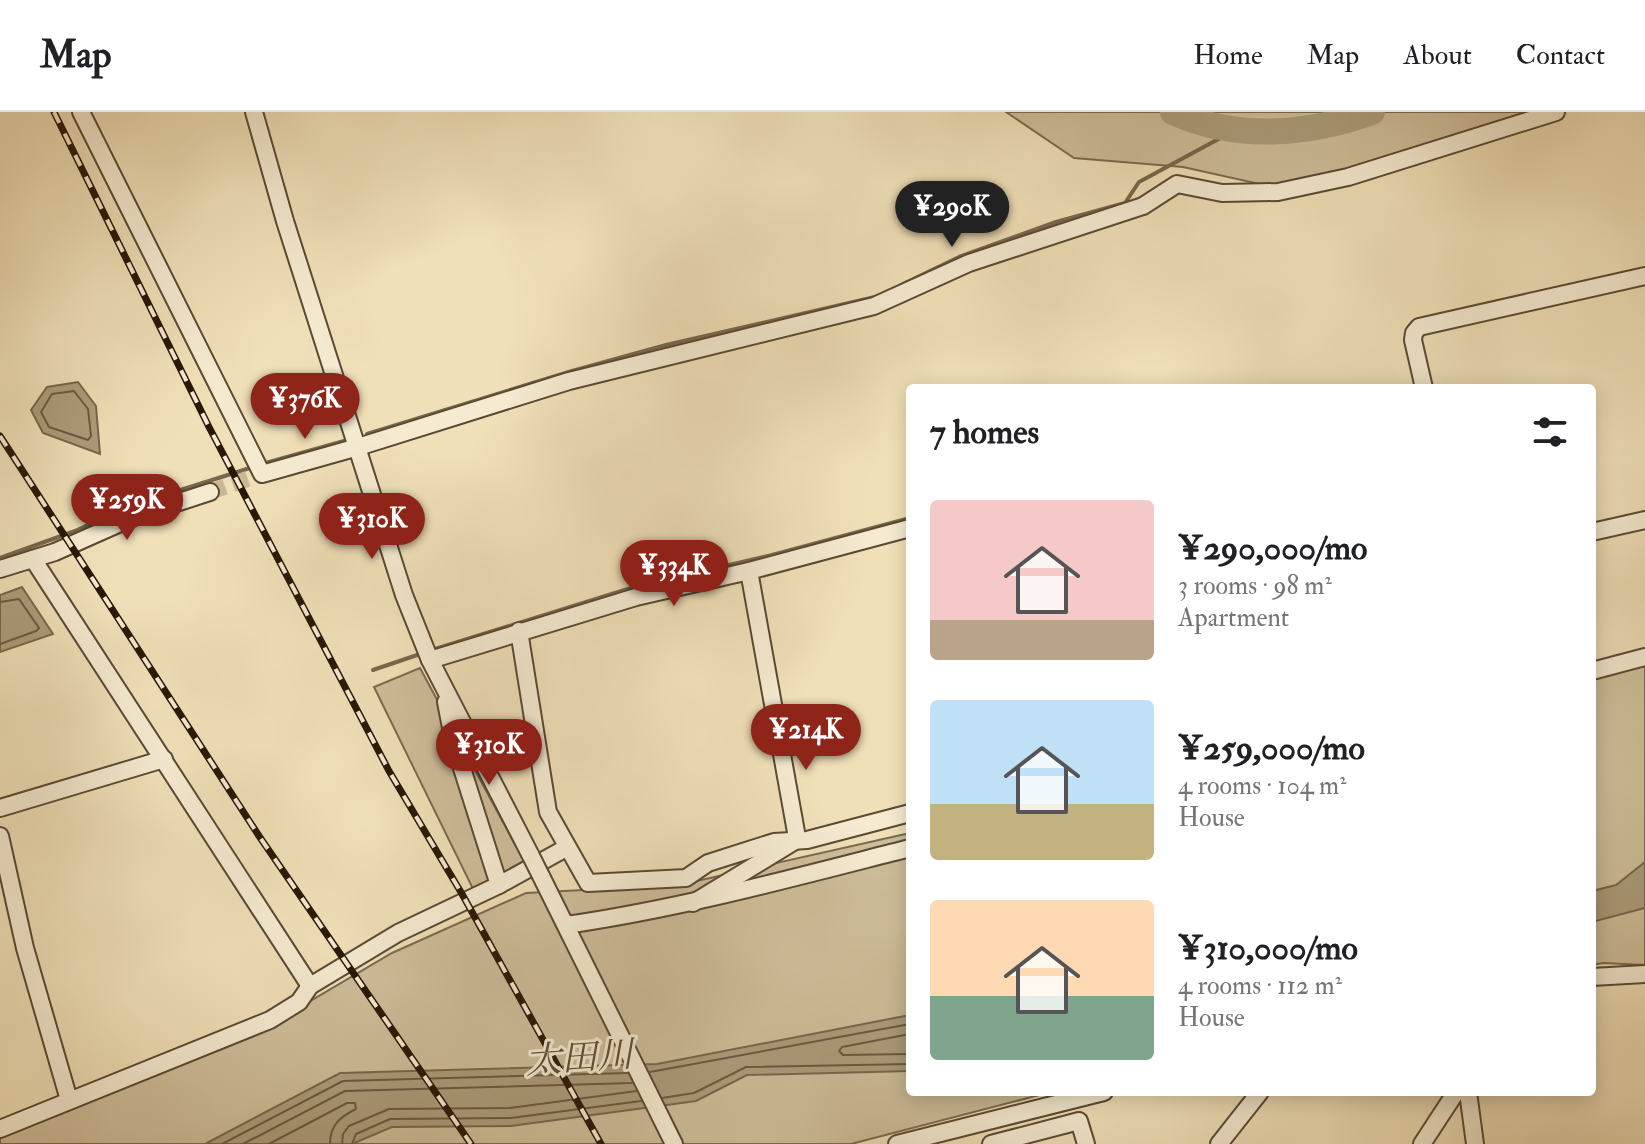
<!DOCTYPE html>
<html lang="en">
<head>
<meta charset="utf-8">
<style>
  :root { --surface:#fff; --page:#f2f2f2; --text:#202124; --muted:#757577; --line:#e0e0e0; --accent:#8f2418 }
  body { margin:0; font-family:"IM FELL Double Pica","Noto Serif JP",serif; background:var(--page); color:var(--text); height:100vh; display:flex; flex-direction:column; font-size:30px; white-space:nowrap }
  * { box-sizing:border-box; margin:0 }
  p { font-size:26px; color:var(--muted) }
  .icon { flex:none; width:44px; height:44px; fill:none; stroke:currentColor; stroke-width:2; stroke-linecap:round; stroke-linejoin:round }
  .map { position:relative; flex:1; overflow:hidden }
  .side { position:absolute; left:906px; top:272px; width:690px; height:712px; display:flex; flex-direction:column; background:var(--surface); border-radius:8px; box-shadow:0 4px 20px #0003 }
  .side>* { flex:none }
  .price { position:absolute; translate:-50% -68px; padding:0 18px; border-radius:28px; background:var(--accent); color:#fff; font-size:26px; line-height:52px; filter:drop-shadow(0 2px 4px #0008) }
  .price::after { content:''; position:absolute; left:50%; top:48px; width:24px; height:18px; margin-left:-12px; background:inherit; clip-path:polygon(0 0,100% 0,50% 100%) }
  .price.current { background:#222; color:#fff }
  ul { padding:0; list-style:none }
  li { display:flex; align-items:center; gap:24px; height:200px; padding:0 24px }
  li span { display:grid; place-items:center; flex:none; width:224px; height:160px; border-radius:8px; color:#555 }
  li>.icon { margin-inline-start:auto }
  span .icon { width:96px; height:96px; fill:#fffc; stroke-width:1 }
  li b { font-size:34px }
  h2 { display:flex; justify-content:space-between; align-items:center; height:96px; padding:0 24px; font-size:34px }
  header { display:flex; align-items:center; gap:48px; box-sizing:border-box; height:112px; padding:0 40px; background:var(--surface); border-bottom:2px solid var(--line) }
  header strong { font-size:38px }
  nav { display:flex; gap:44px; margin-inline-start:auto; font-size:28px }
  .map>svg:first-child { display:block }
</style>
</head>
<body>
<header>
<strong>Map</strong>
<nav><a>Home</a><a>Map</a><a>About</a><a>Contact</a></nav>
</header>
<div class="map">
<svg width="1645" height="1032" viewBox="0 0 1645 1032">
  <rect width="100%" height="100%" fill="#f0e0b8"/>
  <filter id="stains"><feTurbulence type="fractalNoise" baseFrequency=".0025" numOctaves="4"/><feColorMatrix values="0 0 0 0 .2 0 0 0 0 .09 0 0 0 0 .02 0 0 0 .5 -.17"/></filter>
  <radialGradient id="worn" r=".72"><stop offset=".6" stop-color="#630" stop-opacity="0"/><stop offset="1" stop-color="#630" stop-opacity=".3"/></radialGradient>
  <g fill="#cebe9a" stroke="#7b6b50" stroke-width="2">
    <path d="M1006,0H1537L1372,52L1273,75L1183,55L1074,46Z"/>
    <path d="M1645,551V853L1603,851L1592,853V563Z"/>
    <path d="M420,556L526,753L474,779L374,575Z"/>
    <path d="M910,721V980H1051L851,1032H0V1018L256,921L392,841L526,781L679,773Z"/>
  </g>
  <g fill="#ac9c7b" stroke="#77674c" stroke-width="2">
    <path d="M78,270L96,294L100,342L43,321L31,298L47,275Z"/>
    <path d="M22,475L53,522L0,540V483Z"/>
    <path d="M1645,750V796L1592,810V779L1616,773Z"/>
    <path d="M910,903V959L747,963L696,989L511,1014L392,1015L352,1032H205L340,961L657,952Z"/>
  </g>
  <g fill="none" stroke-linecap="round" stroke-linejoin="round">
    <g stroke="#6a5a40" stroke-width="2">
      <path d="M74,279L88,297L91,324L88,328L49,315L41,300L52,282Z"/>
      <path d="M0,490L19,487L39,516L36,519L0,532"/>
      <path d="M910,922L842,935L839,939L843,943L910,942"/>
      <path d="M650,960L910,912"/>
      <path d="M662,986L694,981L746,955L910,952"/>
      <path d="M222,1032L343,969L628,961"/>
      <path d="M243,1032L345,979L632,971"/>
      <path d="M269,1032L347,991H355L356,997C340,1005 330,1013 330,1032"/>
      <path d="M342,1032L343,1022L349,1014L389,997L510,996L637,979"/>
      <path d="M352,1032L356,1022L390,1007L511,1006L641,989"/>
    </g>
    <g stroke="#77674c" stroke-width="4">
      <path d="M901,173L959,145L1056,110L1125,91L1139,70L1237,17"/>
      <path d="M367,322L572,259L666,233L875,185"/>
      <path d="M262,352L344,329"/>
      <path d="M0,446L75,419L127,395L253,355"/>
      <path d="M432,538L631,476L772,443L910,406"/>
      <path d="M373,558L423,541"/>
    </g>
    <path stroke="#ac9c7b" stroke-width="26" d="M1173,0C1236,29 1308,23 1372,0"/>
    <path stroke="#c8b894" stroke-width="16" stroke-dasharray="16 8" stroke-linecap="butt" d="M210,380L262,362"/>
    <g stroke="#5a4a32" stroke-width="20">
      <g id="minor">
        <path d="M81,0L262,362L358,335L569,269L874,194L969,151L1143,94L1177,72L1222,81L1278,80L1348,65L1556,0"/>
        <path d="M254,0L285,109L404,483L430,548L531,744"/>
        <path d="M1424,276L1413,228L1414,221L1419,215L1645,164"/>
        <path d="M1592,420L1645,408"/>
        <path d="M33,447L310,874"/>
        <path d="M0,457L55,440L136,404L210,380"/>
        <path d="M519,519L548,700L588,771L686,766L708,751L774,730L807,728L910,701"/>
        <path d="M430,548L636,485L749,459L910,416"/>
        <path d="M1592,559L1645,545"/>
        <path d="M446,590L454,631L499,773"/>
        <path d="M0,696L164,647"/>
        <path d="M0,724L25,836L69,988"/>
        <path d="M541,764L674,1032"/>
        <path d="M693,791L795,729L796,720L749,459"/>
        <path d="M566,813C683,796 796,765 910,736"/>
        <path d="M1592,865L1645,862"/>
        <path d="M1468,980L1475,1032"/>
        <path d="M0,1017L270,908L299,890L310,874L398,821L499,773L566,736"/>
        <path d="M897,1032L1104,980"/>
        <path d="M991,1032L1079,1009L1086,1032"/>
        <path d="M1219,1032L1260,980"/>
        <path d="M1422,1032L1456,980"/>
      </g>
    </g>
    <use href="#minor" stroke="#f5ebd1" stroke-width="16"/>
    <g stroke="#281806" stroke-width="7">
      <g id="rail">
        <path d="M54,0L209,315L389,659L462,782L601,1032"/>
        <path d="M0,324L259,724L471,1032"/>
      </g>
    </g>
    <use href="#rail" stroke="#f5ebd1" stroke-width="4" stroke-dasharray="12" stroke-linecap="butt"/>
    <g stroke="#5a4a32" stroke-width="20" stroke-linecap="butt">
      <path id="minor-bridge" d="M531,744L541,764"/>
    </g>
    <use href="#minor-bridge" stroke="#f5ebd1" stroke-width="16"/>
  </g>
  <g text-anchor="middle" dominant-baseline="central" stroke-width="6" stroke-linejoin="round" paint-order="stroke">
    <g font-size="36" font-style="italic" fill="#5d4d35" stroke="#f5ebd1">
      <text transform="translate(579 946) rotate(-4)">太田川</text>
    </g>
  </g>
  <rect width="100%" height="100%" filter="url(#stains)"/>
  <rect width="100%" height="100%" fill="url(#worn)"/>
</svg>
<b class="price current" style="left:952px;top:137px">¥290K</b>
<b class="price" style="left:305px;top:329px">¥376K</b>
<b class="price" style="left:127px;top:430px">¥259K</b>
<b class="price" style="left:372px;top:449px">¥310K</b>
<b class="price" style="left:674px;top:496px">¥334K</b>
<b class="price" style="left:806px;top:660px">¥214K</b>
<b class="price" style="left:489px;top:675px">¥310K</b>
<section class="side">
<h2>7 homes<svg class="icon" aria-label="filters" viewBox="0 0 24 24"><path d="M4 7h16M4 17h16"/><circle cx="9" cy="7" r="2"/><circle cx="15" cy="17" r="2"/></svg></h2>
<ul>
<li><span style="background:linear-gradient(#f6c9c9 75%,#b9a48a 0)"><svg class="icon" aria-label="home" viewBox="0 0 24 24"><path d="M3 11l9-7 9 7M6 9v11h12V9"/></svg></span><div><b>¥290,000/mo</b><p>3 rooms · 98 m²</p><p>Apartment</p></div></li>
<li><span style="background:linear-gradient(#bfe0f5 65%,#c2b280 0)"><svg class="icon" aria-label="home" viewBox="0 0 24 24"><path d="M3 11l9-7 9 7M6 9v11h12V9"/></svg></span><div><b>¥259,000/mo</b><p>4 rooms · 104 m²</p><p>House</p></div></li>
<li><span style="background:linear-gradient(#ffd9b3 60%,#7fa58c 0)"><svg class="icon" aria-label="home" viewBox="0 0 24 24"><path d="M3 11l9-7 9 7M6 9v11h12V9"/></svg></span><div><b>¥310,000/mo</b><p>4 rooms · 112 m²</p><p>House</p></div></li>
</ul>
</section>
</div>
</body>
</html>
